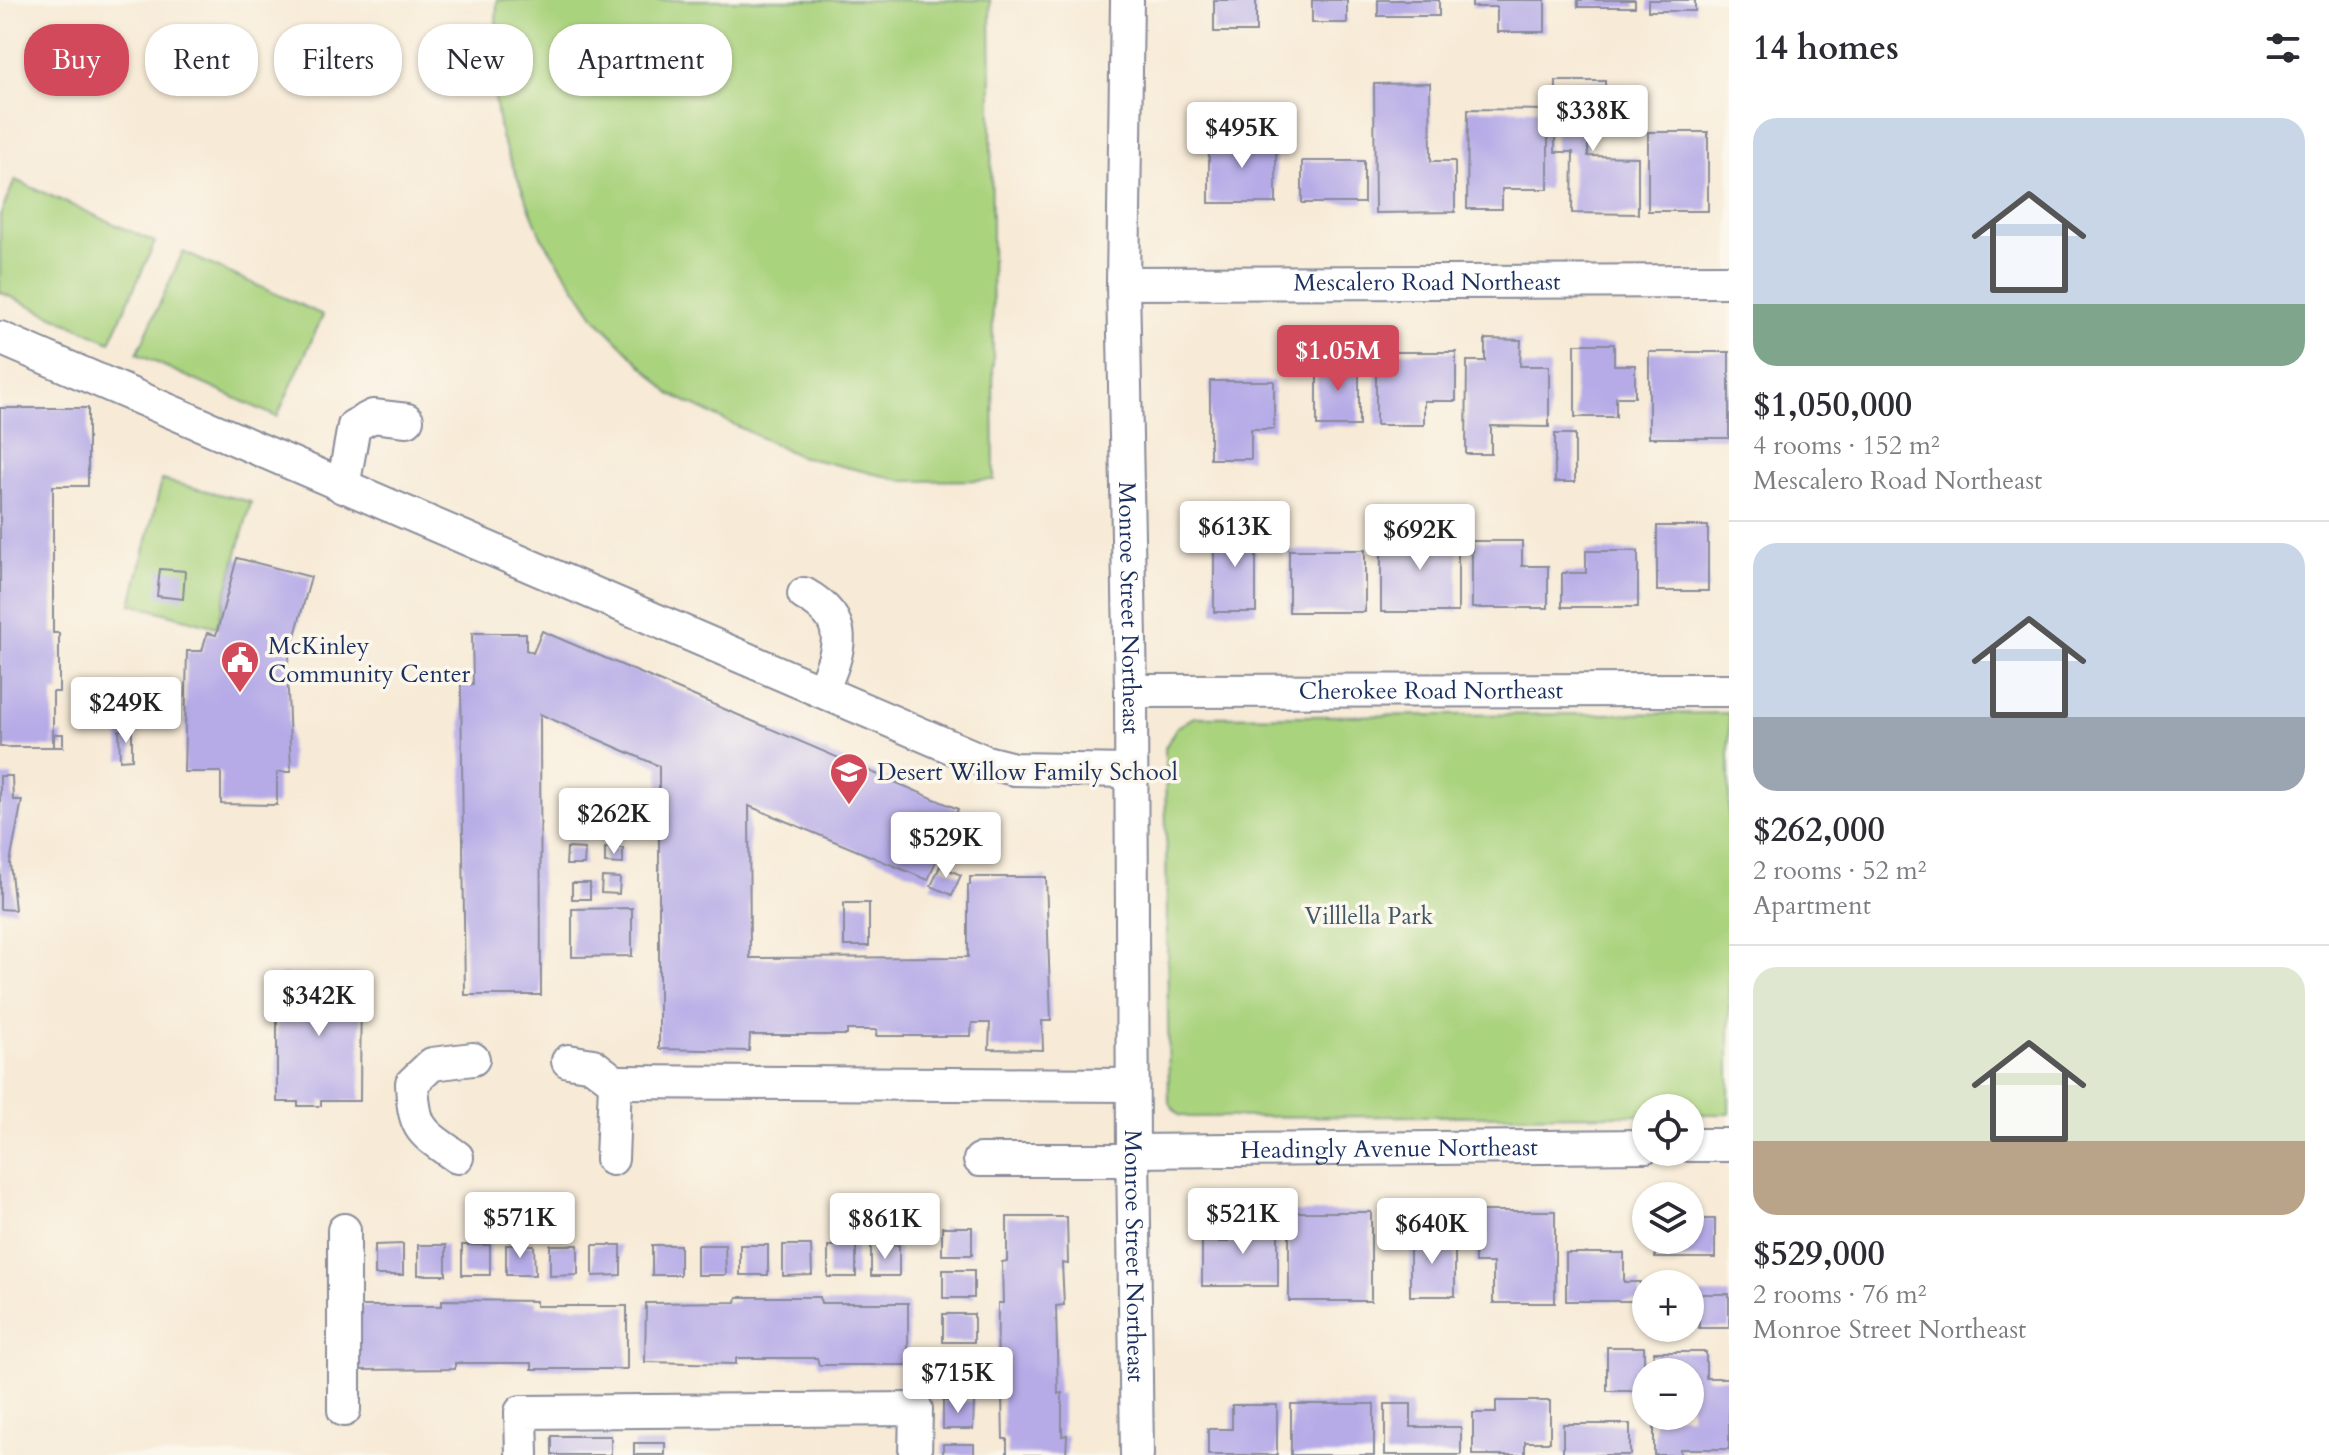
<!DOCTYPE html>
<html lang="en">
<head>
<meta charset="utf-8">
<style>
  :root { --surface:#fff; --page:#f2f2f3; --text:#2b2b33; --muted:#7c7c81; --line:#e1e1e2; --accent:#d1495b }
  body { margin:0; font-family:Cardo,serif; background:var(--page); color:var(--text); height:100vh; display:flex; flex-direction:column; font-size:30px; white-space:nowrap }
  * { box-sizing:border-box; margin:0 }
  p { font-size:26px; color:var(--muted) }
  .icon { flex:none; width:44px; height:44px; fill:none; stroke:currentColor; stroke-width:2; stroke-linecap:round; stroke-linejoin:round }
  .map { position:relative; flex:1; overflow:hidden }
  .drawer { display:flex; flex-direction:column; background:var(--surface); width:600px }
  .drawer>* { flex:none }
  .banner { position:absolute; left:24px; top:24px; width:760px; height:72px; display:flex; gap:16px }
  .tools { position:absolute; left:1632px; top:1094px; display:grid; gap:16px }
  .tools a { display:grid; place-items:center; width:72px; height:72px; border-radius:50%; background:var(--surface); box-shadow:0 2px 6px #0004; font-size:40px }
  .price { position:absolute; translate:-50% -68px; padding:0 18px; border-radius:8px; background:#fff; color:#222; font-size:26px; line-height:52px; filter:drop-shadow(0 2px 4px #0008) }
  .price::after { content:''; position:absolute; left:50%; top:48px; width:24px; height:18px; margin-left:-12px; background:inherit; clip-path:polygon(0 0,100% 0,50% 100%) }
  .price.current { background:var(--accent); color:#fff }
  ul { padding:0; list-style:none }
  li { display:grid; align-content:center; gap:16px; height:424px; padding:0 24px }
  li+li { border-top:2px solid var(--line) }
  li span { display:grid; place-items:center; height:248px; border-radius:24px; color:#555 }
  li>.icon { margin-inline-start:auto }
  span .icon { width:144px; height:144px; fill:#fffc; stroke-width:1 }
  li b { font-size:34px }
  h2 { display:flex; justify-content:space-between; align-items:center; height:96px; padding:0 24px; font-size:34px }
  .tag { padding:0 28px; border-radius:32px; background:var(--surface); box-shadow:0 2px 6px #0004; font-size:28px; line-height:72px }
  .tag.current { background:var(--accent); color:#fff }
  main { display:flex; flex:1; min-height:0 }
  .map>svg:first-child { display:block }
</style>
</head>
<body>
<main>
<div class="map">
<svg width="1729" height="1455" viewBox="0 0 1729 1455">
  <rect width="100%" height="100%" fill="#fbf7ec"/>
  <filter id="ink" filterUnits="userSpaceOnUse"><feTurbulence type="fractalNoise" baseFrequency=".0125" numOctaves="2"/><feDisplacementMap in="SourceGraphic" scale="16" xChannelSelector="R" yChannelSelector="G"/><feConvolveMatrix kernelMatrix="1 2 1 2 8 2 1 2 1" color-interpolation-filters="sRGB"/></filter>
  <filter id="wash" filterUnits="userSpaceOnUse"><feTurbulence type="fractalNoise" baseFrequency=".006" numOctaves="4" result="noise"/><feDisplacementMap in="SourceGraphic" scale="32" xChannelSelector="R" yChannelSelector="G"/><feGaussianBlur stdDeviation="1.8" result="paint"/><feColorMatrix in="noise" values="0 0 0 0 0 0 0 0 0 0 0 0 0 0 0 0 0 1.4 0 .05"/><feComposite in="paint" operator="in"/></filter>
  <g filter="url(#wash)">
    <rect width="100%" height="100%" fill="#f7ead6"/>
    <g fill="#aad37e" stroke="#62816e" stroke-width="2">
      <path d="M497,0H990L994,480L905,481L799,456L670,394L597,320L541,236L501,137L494,93Z"/>
      <path d="M15,180L155,242L110,342L0,292V215Z"/>
      <path d="M183,252L323,315L277,417L137,354Z"/>
      <path d="M162,480L251,502L217,627L131,604Z"/>
      <path d="M1729,713V1114H1690V1108H1646V1115L1189,1117L1179,1115L1169,1103L1165,748L1176,728L1194,717Z"/>
    </g>
    <g id="blocks">
      <g fill="#b6abe7">
        <rect x="1214" y="0" width="42" height="32"/>
        <rect x="1312" y="0" width="35" height="23"/>
        <rect x="1378" y="0" width="61" height="16"/>
        <path d="M1472,0H1545V32H1497V7H1472Z"/>
        <rect x="1578" y="0" width="57" height="7"/>
        <rect x="1648" y="0" width="47" height="11"/>
        <path d="M1556,81H1605V127L1588,126V156L1638,157V214L1572,213L1573,152H1555Z"/>
        <path d="M1430,83L1431,161H1455V212L1375,213L1374,84Z"/>
        <path d="M1468,109L1548,110V189H1502V209H1467Z"/>
        <rect x="1648" y="132" width="60" height="79"/>
        <rect x="1209" y="138" width="67" height="65"/>
        <rect x="1302" y="161" width="62" height="42"/>
        <path d="M1485,339L1521,340L1520,366H1549V427L1491,426V454H1466L1467,361H1485Z"/>
        <path d="M1575,344H1614V365H1635V397H1616V417H1575Z"/>
        <path d="M1376,352H1456V401H1424V425H1376Z"/>
        <rect x="1649" y="352" width="80" height="86"/>
        <rect x="1317" y="360" width="42" height="66"/>
        <path d="M1210,381H1274V429H1251V459H1210Z"/>
        <path d="M0,408H88V486H53V633H59V692H53V747H0Z"/>
        <rect x="1555" y="434" width="20" height="48"/>
        <rect x="1214" y="526" width="42" height="86"/>
        <rect x="1657" y="526" width="51" height="65"/>
        <rect x="1381" y="531" width="77" height="81"/>
        <path d="M1472,541H1522V566H1548V608H1472Z"/>
        <rect x="1289" y="550" width="76" height="62"/>
        <path d="M1586,551H1638V607H1562V573H1586Z"/>
        <path d="M237,558L311,577L287,665L291,772H277V805L221,804V772H184L187,651H202L207,633L216,635Z"/>
        <path d="M160,569L185,571L183,599L157,596Z"/>
        <path d="M542,631L958,809L928,880L749,806L750,958L968,957V885H970V877H1046L1051,1021H1042L1043,1050L989,1049L990,1023H972L971,1036H876L877,1030H847V1035H750L749,1051L659,1049V766L540,714L541,995H465L461,685L473,684L472,633H526V650L533,653Z"/>
        <path d="M119,730H132V759L120,760Z"/>
        <rect x="54" y="734" width="9" height="13"/>
        <path d="M0,776H12L13,800H22L10,863L15,910L0,909Z"/>
        <path d="M567,823H585V840L567,839Z"/>
        <path d="M595,823H614V840L595,839Z"/>
        <path d="M567,848L585,849L584,865H566Z"/>
        <path d="M605,848H623V864L605,863Z"/>
        <path d="M940,866L961,875L952,895L931,886Z"/>
        <path d="M602,877L620,878L619,894L601,893Z"/>
        <rect x="572" y="883" width="18" height="16"/>
        <rect x="844" y="903" width="25" height="43"/>
        <path d="M632,908V956L572,957V909Z"/>
        <path d="M281,974H361L360,1101H321V1106H298V1102H277V983H281Z"/>
        <path d="M1475,1211H1555V1303H1493V1263H1475Z"/>
        <rect x="1289" y="1212" width="82" height="89"/>
        <path d="M1007,1217H1067L1068,1264L1062,1263L1064,1305L1056,1306L1058,1394L1062,1393V1436L1067,1435L1066,1455H1007V1439H1003L1002,1396L997,1395L998,1303H1003L1002,1262L1007,1261Z"/>
        <path d="M1229,1219H1278V1286H1202V1242H1229Z"/>
        <path d="M1690,1219H1715V1258H1655V1240H1690Z"/>
        <rect x="942" y="1227" width="30" height="28"/>
        <rect x="1410" y="1236" width="45" height="60"/>
        <path d="M403,1244V1275H375V1245Z"/>
        <rect x="418" y="1245" width="28" height="30"/>
        <rect x="462" y="1245" width="28" height="30"/>
        <path d="M506,1245H534L535,1275H506Z"/>
        <path d="M550,1245H578V1275L550,1276Z"/>
        <path d="M593,1245H621V1275L593,1276Z"/>
        <rect x="652" y="1245" width="28" height="30"/>
        <path d="M697,1245H725L726,1275H697Z"/>
        <rect x="740" y="1245" width="28" height="30"/>
        <path d="M783,1245H811L812,1275L783,1276Z"/>
        <path d="M899,1245V1276H871V1246Z"/>
        <rect x="828" y="1246" width="28" height="31"/>
        <path d="M1566,1253H1624V1282H1640V1301H1566Z"/>
        <rect x="943" y="1270" width="31" height="28"/>
        <rect x="1699" y="1294" width="30" height="34"/>
        <path d="M737,1297H820L821,1303H908V1365H819L817,1358H736V1364L645,1362L646,1303L736,1302Z"/>
        <path d="M442,1300L536,1301V1306H627V1369H532V1363H455V1369L358,1370V1306H442Z"/>
        <rect x="943" y="1314" width="31" height="28"/>
        <rect x="1607" y="1347" width="37" height="44"/>
        <path d="M1654,1352H1706V1378H1729V1449H1680V1455H1654V1416H1690V1372H1654Z"/>
        <rect x="943" y="1358" width="31" height="28"/>
        <path d="M943,1401H974L973,1429H943Z"/>
        <path d="M1496,1401H1550V1442H1525V1455H1473V1413H1496Z"/>
        <rect x="1291" y="1404" width="83" height="51"/>
        <path d="M1385,1404H1411V1427H1461V1455H1385Z"/>
        <path d="M1232,1405H1277V1455H1208V1429H1232Z"/>
        <rect x="1563" y="1424" width="67" height="31"/>
        <rect x="552" y="1436" width="59" height="19"/>
        <rect x="634" y="1443" width="31" height="12"/>
        <rect x="943" y="1444" width="31" height="11"/>
      </g>
    </g>
  </g>
  <g filter="url(#ink)">
    <use href="#blocks" fill-opacity="0" stroke="#898c9a" stroke-width="2"/>
    <g fill="none" stroke-linecap="round" stroke-linejoin="round">
      <g stroke="#898c9a" stroke-width="36">
        <g id="minor">
          <path id="s1" d="M1127,0L1123,283L1131,691L1133,1151L1137,1455"/>
          <path id="s2" d="M1123,283L1729,281"/>
          <path d="M0,338L986,762L1014,769L1131,771"/>
          <path d="M343,487L354,426L373,416L407,420"/>
          <path d="M804,594C852,621 840,648 822,691"/>
          <path id="s3" d="M1131,691L1729,690"/>
          <path d="M568,1061L593,1065L615,1082L612,1159"/>
          <path d="M615,1082L1132,1085"/>
          <path d="M1690,1145H1729"/>
          <path id="s4" d="M1133,1151L1646,1146"/>
          <path d="M457,1157C420,1131 414,1130 412,1083L432,1064L473,1059"/>
          <path d="M980,1160H1133"/>
          <path d="M344,1230V1410"/>
          <path d="M522,1455L521,1412L916,1409L915,1455"/>
        </g>
      </g>
      <use href="#minor" stroke="#fff" stroke-width="32"/>
    </g>
  </g>
  <defs>
    <g id="civic-pin" transform="scale(2)"><path d="M0 17L-7.5 6A9.5 9.5 0 1 1 7.5 6Z" fill="#d1495b" stroke="#fbf7ec"/><path d="M-.6-6.5H3V-4.5H.6V-3L4-1V1h2V6H-6V1h2V-1L-.6-3ZM-1.2 2.5V6h2.4V2.5Z" fill="#fff"/></g>
    <g id="school-pin" transform="scale(2)"><path d="M0 17L-7.5 6A9.5 9.5 0 1 1 7.5 6Z" fill="#d1495b" stroke="#fbf7ec"/><path d="M0-5L7-2L0 1L-7-2ZM-4 1L0 2.5L4 1V4Q0 6-4 4Z" fill="#fff"/></g>
  </defs>
  <g fill-rule="evenodd">
    <use href="#civic-pin" x="240" y="660"/>
    <use href="#school-pin" x="849" y="772"/>
  </g>
  <g text-anchor="middle" dominant-baseline="central" stroke-width="7" stroke-linejoin="round" paint-order="stroke">
    <g font-size="24" fill="#1b2f5e" stroke="#fbf7ec">
      <text stroke="none"><textPath href="#s2" startOffset="304">Mescalero Road Northeast</textPath></text>
      <text stroke="none"><textPath href="#s1" startOffset="608">Monroe Street Northeast</textPath></text>
      <text stroke="none"><textPath href="#s3" startOffset="300">Cherokee Road Northeast</textPath></text>
      <text stroke="none"><textPath href="#s4" startOffset="256">Headingly Avenue Northeast</textPath></text>
      <text stroke="none"><textPath href="#s1" startOffset="1256">Monroe Street Northeast</textPath></text>
    </g>
    <g font-size="24" fill="#1b2f5e" stroke="#fbf7ec" text-anchor="start">
      <text x="268" y="646">McKinley<tspan x="268" dy="28">Community Center</tspan></text>
      <text x="877" y="772">Desert Willow Family School</text>
    </g>
    <g font-size="24" fill="#3f5866" stroke="#fbf7ec">
      <text x="1369" y="916">Villlella Park</text>
    </g>
  </g>
</svg>
<div class="tools">
<a><svg class="icon" aria-label="locate" viewBox="0 0 24 24"><circle cx="12" cy="12" r="6"/><path d="M12 2v4M12 18v4M2 12h4M18 12h4"/></svg></a>
<a><svg class="icon" aria-label="layers" viewBox="0 0 24 24"><path d="M12 4l9 5-9 5-9-5zM3 14l9 5 9-5"/></svg></a>
<a>+</a>
<a>−</a>
</div>
<b class="price" style="left:1593px;top:153px">$338K</b>
<b class="price" style="left:1242px;top:170px">$495K</b>
<b class="price current" style="left:1338px;top:393px">$1.05M</b>
<b class="price" style="left:1235px;top:569px">$613K</b>
<b class="price" style="left:1420px;top:572px">$692K</b>
<b class="price" style="left:126px;top:745px">$249K</b>
<b class="price" style="left:614px;top:856px">$262K</b>
<b class="price" style="left:946px;top:880px">$529K</b>
<b class="price" style="left:319px;top:1038px">$342K</b>
<b class="price" style="left:1243px;top:1256px">$521K</b>
<b class="price" style="left:520px;top:1260px">$571K</b>
<b class="price" style="left:885px;top:1261px">$861K</b>
<b class="price" style="left:1432px;top:1266px">$640K</b>
<b class="price" style="left:958px;top:1415px">$715K</b>
<div class="banner">
<a class="tag current">Buy</a>
<a class="tag">Rent</a>
<a class="tag">Filters</a>
<a class="tag">New</a>
<a class="tag">Apartment</a>
</div>
</div>
<section class="drawer">
<h2>14 homes<svg class="icon" aria-label="filters" viewBox="0 0 24 24"><path d="M4 7h16M4 17h16"/><circle cx="9" cy="7" r="2"/><circle cx="15" cy="17" r="2"/></svg></h2>
<ul>
<li><span style="background:linear-gradient(#c9d6e8 75%,#7fa58c 0)"><svg class="icon" aria-label="home" viewBox="0 0 24 24"><path d="M3 11l9-7 9 7M6 9v11h12V9"/></svg></span><div><b>$1,050,000</b><p>4 rooms · 152 m²</p><p>Mescalero Road Northeast</p></div></li>
<li><span style="background:linear-gradient(#c9d6e8 70%,#9aa5b1 0)"><svg class="icon" aria-label="home" viewBox="0 0 24 24"><path d="M3 11l9-7 9 7M6 9v11h12V9"/></svg></span><div><b>$262,000</b><p>2 rooms · 52 m²</p><p>Apartment</p></div></li>
<li><span style="background:linear-gradient(#dfe7d0 70%,#b9a48a 0)"><svg class="icon" aria-label="home" viewBox="0 0 24 24"><path d="M3 11l9-7 9 7M6 9v11h12V9"/></svg></span><div><b>$529,000</b><p>2 rooms · 76 m²</p><p>Monroe Street Northeast</p></div></li>
</ul>
</section>
</main>
</body>
</html>
